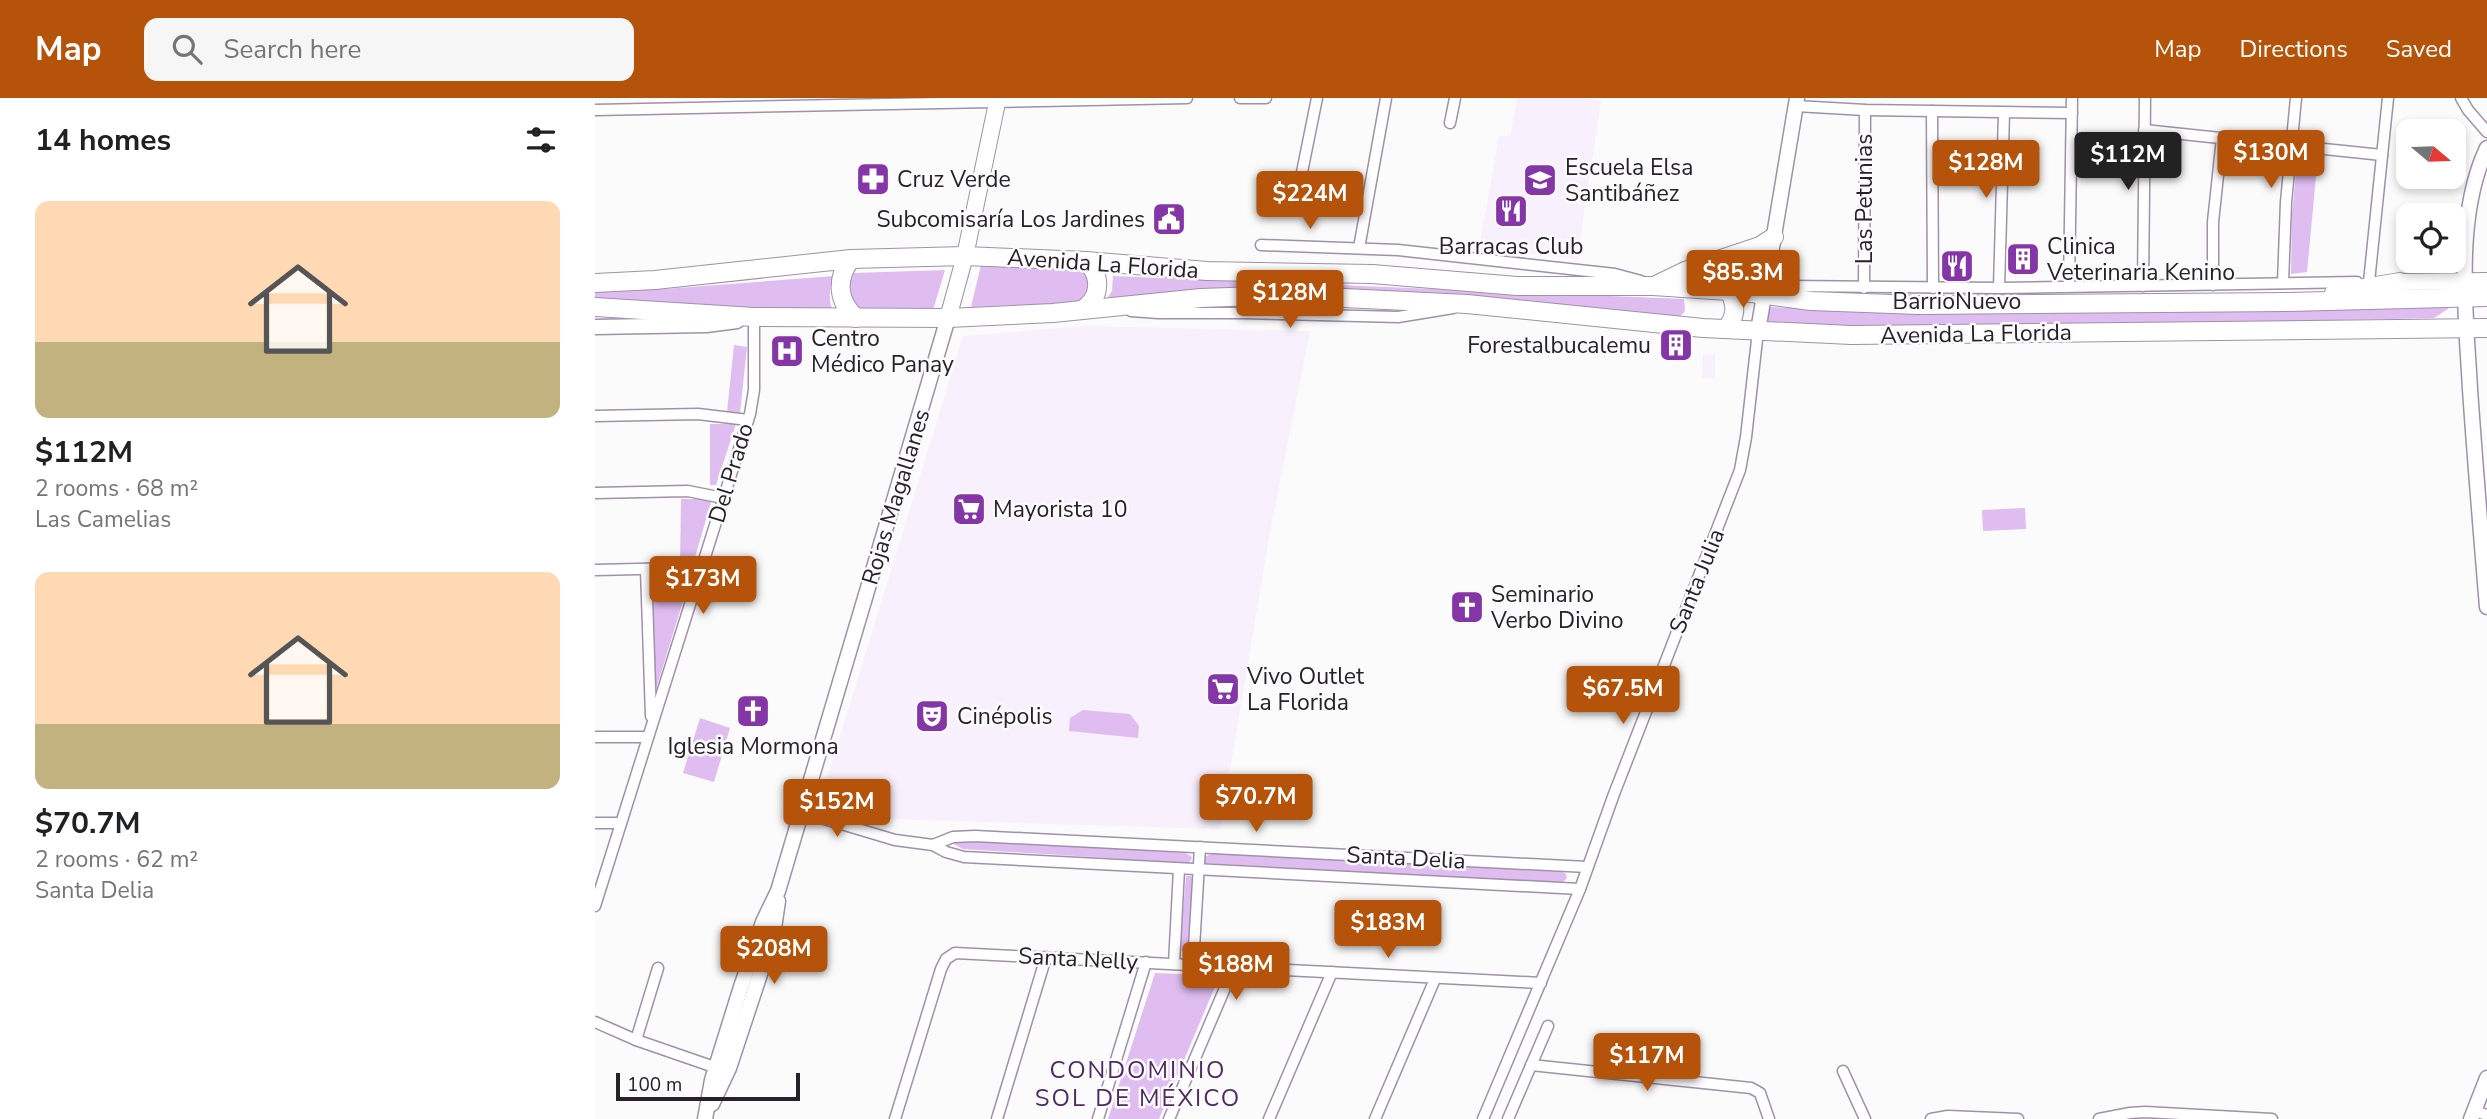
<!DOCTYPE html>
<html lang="en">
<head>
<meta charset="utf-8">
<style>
  :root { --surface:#fff; --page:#f6f6f6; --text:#202124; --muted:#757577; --accent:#b45309 }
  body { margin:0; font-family:"Nunito Sans",sans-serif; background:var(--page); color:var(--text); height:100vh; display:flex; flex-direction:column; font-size:26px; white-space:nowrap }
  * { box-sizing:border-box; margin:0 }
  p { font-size:23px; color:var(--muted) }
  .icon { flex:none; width:38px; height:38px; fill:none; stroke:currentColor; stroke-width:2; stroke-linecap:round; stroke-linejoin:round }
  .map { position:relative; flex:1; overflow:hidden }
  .details { display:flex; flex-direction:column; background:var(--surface); width:595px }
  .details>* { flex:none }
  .needle { width:46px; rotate:109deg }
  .buttons { position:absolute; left:1801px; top:21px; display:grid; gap:14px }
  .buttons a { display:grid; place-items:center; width:70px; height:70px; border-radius:14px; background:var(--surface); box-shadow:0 4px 10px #0003; font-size:35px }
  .scale { position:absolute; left:21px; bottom:18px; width:184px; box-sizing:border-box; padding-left:7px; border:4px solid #27212a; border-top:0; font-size:19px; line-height:24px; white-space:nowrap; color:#27212a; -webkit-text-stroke:5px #fbfbfb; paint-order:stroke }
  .price { position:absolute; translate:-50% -60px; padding:0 16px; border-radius:7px; background:var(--accent); color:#fff; font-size:23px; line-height:46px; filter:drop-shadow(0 2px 4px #0008) }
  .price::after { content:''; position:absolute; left:50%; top:42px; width:21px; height:16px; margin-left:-10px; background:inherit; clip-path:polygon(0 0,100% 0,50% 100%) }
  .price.on { background:#222; color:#fff }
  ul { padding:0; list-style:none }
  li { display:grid; align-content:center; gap:14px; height:371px; padding:0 35px }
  li span { display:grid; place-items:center; height:217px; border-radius:14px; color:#555 }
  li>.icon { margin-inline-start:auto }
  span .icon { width:126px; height:126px; fill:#fffc; stroke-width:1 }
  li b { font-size:30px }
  h2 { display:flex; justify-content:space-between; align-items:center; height:84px; padding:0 35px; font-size:30px }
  header { display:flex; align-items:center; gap:42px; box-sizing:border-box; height:98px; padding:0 35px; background:var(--accent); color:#fff }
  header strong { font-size:33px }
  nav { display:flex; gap:38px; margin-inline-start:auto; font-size:24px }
  .search { width:490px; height:63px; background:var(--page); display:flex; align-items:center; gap:18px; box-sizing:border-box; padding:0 24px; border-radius:14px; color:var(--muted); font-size:26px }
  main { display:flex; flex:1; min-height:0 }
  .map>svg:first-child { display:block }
</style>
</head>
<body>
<header>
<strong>Map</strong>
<div class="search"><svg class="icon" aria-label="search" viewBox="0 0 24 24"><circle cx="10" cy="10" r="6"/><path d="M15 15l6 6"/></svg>Search here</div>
<nav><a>Map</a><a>Directions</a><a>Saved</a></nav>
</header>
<main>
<section class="details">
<h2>14 homes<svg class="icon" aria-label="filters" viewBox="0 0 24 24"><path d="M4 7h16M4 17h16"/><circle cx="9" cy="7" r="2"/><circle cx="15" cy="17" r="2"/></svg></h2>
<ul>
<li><span style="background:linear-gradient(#ffd9b3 65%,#c2b280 0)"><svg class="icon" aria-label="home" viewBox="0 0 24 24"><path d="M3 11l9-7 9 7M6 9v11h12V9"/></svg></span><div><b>$112M</b><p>2 rooms · 68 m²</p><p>Las Camelias</p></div></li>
<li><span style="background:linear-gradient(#ffd9b3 70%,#c2b280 0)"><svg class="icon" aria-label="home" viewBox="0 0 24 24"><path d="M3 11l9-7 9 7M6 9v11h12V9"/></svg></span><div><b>$70.7M</b><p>2 rooms · 62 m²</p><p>Santa Delia</p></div></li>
</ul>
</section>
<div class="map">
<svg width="1892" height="1021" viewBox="0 0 1892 1021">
  <rect width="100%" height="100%" fill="#fbfbfb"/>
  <g fill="#f9f0fd">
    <path d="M922,0H985L1006,3L982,161L884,150L904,38H915Z"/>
    <path d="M489,228L715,233L673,445L625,731L289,721L226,700L368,238Z"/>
    <path d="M1108,256H1120V280H1107Z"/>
  </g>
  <g fill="#dfbdf1">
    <path d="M1703,54L1723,57L1712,174L1696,176L1697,115Z"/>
    <path d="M386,167L485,171L496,180V193L486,205L376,209Z"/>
    <path d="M350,172L338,212L260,214L252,186L259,175Z"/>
    <path d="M239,178C234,191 233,201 238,215L0,201V190L70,191Z"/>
    <path d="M518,178L1089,201L1090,213L1083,221L800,195L510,204L517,193Z"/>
    <path d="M1853,208V211L1839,220L1344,231L1170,224L1172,209L1280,213Z"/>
    <path d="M139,247L152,249L145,315L132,314Z"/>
    <path d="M115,326H141L121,387H115Z"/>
    <path d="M86,401H117L98,466H85Z"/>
    <path d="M1430,410L1431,431L1388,433L1387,412Z"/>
    <path d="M59,478L95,480L58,601Z"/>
    <path d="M488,612L535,616L544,628L543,640L474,633L475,620Z"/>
    <path d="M105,620L135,630L119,684L88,675Z"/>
    <path d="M370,742L590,755L596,758L597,761L593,765L368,751L357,745Z"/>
    <path d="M619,755L967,774L971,776L972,780L967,785L609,765V759Z"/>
    <path d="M591,778H596L597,781L593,853L590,858L585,850Z"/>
    <path d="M560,875L614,877L620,880L622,884L564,1021H513Z"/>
  </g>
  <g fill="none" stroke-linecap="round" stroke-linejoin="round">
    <g stroke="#a090a9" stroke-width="13">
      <g id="minor">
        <path d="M645,0H671"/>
        <path d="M1866,0L1873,12L1892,34"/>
        <path d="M1201,8L1270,12L1477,15"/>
        <path d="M0,12L592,0"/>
        <path d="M1337,13L1338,190"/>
        <path d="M855,25L860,0"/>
        <path d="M1549,32L1787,57"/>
        <path d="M705,84L722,0"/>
        <path d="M666,147L803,152L1020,176L1046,183"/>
        <path d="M764,150L791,0"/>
        <path d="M1774,184L1793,0"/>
        <path d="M1688,185L1691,104L1701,0"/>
        <path d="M1618,187V124L1627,40"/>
        <path d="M1474,188L1477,0"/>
        <path d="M1548,188L1550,0"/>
        <path d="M1269,190L1270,12"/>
        <path d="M1404,190L1409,15"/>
        <path d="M1171,195L1180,190L1193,188L1404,190L1762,184"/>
        <path d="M536,213L563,215H649L803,219L858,210"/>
        <path d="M0,318L103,316L153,322"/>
        <path d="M0,395L93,393L128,400"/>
        <path d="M51,471L56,618"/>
        <path d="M0,472L86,470L105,474"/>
        <path d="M0,639H53"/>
        <path d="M206,714L300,742L338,747L351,754L369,759L985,791"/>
        <path d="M0,725H26"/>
        <path d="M338,747L358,739L380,738L992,769"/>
        <path d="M0,808L155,316L159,292V219"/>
        <path d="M579,866L584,771"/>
        <path d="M598,867L605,749"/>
        <path d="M0,924L41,942L125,971"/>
        <path d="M41,942L63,870"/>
        <path d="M936,967L1156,990L1165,995L1174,1021"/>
        <path d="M1248,973L1270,1021"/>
        <path d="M1879,1013L1892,1017"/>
        <path d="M300,1021L346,871L351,861L360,855L946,885"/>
        <path d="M402,1021L451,859"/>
        <path d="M503,1021L551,864"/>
        <path d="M574,1021L639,869"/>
        <path d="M674,1021L737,874"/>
        <path d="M780,1021L840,881"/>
        <path d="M888,1021L985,791L1019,696L1145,372L1151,339L1163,233"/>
        <path d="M913,1021L953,928"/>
        <path d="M1336,1021L1353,1018L1423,1021"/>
        <path d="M1504,1021L1535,1015L1550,1014L1677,1021"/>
      </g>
    </g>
    <g stroke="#a090a9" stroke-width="17">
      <g id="tertiary">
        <path d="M1892,50C1859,119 1871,217 1875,291C1880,364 1886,436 1892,509"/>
        <path d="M0,229L111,227L142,223"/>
        <path d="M1163,233L1202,0"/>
        <path d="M117,1006L134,970L178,837L183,803"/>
        <path d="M110,1021L117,982L145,892L168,824L183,793L353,220"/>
        <path d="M1876,1021L1892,980"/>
      </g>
    </g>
    <g stroke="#a090a9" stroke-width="18">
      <g id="secondary">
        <path d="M1805,184L1892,183"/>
        <path d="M353,220L370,158L403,0"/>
      </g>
    </g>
    <g stroke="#a090a9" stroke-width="20">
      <g id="primary">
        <path d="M256,161C241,180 242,203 261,220"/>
        <path d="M0,185L60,182L256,161L370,158L491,163L612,173L777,176L922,188H1058L1149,194L1216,203L1324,207L1694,204L1892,199"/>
        <path d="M1061,187L1090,173L1165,148L1179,139"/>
        <path d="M1739,195L1805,184"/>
        <path d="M0,209L159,219L353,220L458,215L606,200L688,197L872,206L1108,230L1256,237L1892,230"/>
        <path d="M487,212C506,200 507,178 491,163"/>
        <path d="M1131,231C1141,219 1142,207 1134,193"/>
      </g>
    </g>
    <use href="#minor" stroke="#fff" stroke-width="10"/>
    <use href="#tertiary" stroke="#fff" stroke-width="14"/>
    <use href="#secondary" stroke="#fff" stroke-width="16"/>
    <use href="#primary" stroke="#fff" stroke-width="18"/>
  </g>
  <defs>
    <g id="pharmacy-square" transform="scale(1.75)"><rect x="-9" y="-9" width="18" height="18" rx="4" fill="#8436a7" stroke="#fbfbfb"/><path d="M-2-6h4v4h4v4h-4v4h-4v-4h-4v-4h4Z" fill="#fff"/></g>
    <g id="school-square" transform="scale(1.75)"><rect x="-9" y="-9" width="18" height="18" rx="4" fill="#8436a7" stroke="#fbfbfb"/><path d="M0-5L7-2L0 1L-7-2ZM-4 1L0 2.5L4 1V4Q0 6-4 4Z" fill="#fff"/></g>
    <g id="restaurant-square" transform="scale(1.75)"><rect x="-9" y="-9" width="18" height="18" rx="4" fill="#8436a7" stroke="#fbfbfb"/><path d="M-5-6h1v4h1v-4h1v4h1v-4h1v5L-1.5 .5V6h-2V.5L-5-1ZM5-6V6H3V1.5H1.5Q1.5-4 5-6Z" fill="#fff"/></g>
    <g id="civic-square" transform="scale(1.75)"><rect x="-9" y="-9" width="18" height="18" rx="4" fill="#8436a7" stroke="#fbfbfb"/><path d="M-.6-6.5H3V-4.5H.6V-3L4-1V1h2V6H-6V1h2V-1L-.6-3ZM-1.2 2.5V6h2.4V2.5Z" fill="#fff"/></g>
    <g id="building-square" transform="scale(1.75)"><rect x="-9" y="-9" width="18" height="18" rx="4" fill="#8436a7" stroke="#fbfbfb"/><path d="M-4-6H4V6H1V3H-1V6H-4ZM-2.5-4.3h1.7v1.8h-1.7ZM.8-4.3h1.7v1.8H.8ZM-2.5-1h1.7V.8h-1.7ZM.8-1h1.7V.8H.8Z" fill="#fff"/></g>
    <g id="hospital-square" transform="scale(1.75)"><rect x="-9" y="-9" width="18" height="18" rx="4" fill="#8436a7" stroke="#fbfbfb"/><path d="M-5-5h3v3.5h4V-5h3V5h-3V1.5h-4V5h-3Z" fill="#fff"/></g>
    <g id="supermarket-square" transform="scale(1.75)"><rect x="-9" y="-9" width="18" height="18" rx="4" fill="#8436a7" stroke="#fbfbfb"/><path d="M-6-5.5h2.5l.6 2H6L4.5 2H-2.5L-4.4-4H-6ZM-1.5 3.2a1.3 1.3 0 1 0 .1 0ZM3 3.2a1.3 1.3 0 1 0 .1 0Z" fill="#fff"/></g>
    <g id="church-square" transform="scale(1.75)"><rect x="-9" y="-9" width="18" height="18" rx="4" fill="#8436a7" stroke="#fbfbfb"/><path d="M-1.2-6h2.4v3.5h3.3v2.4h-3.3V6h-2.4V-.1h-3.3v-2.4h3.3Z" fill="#fff"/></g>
    <g id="theatre-square" transform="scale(1.75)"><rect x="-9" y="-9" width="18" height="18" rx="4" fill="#8436a7" stroke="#fbfbfb"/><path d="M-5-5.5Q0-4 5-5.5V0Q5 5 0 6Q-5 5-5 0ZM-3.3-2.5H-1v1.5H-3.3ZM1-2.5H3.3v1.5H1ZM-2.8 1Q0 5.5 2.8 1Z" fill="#fff"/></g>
  </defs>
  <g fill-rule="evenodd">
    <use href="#pharmacy-square" x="278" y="81"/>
    <use href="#school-square" x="945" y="82"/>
    <use href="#restaurant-square" x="916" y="113"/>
    <use href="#civic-square" x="574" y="121"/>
    <use href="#building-square" x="1428" y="161"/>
    <use href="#restaurant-square" x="1362" y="168"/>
    <use href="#building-square" x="1081" y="247"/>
    <use href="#hospital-square" x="192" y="253"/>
    <use href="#supermarket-square" x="374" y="411"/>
    <use href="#church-square" x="872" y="509"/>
    <use href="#supermarket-square" x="628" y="591"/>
    <use href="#church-square" x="158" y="613"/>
    <use href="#theatre-square" x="337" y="618"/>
  </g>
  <g text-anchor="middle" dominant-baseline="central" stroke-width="5" stroke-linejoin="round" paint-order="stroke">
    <g font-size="23" fill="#27212a" stroke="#fbfbfb" text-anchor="start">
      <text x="970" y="69">Escuela Elsa<tspan x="970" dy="26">Santibáñez</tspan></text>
      <text x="302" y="81">Cruz Verde</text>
      <text x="550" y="121" text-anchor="end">Subcomisaría Los Jardines</text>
      <text x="916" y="148" text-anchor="middle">Barracas Club</text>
      <text x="1452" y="148">Clinica<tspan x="1452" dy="26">Veterinaria Kenino</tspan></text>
      <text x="1362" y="203" text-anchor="middle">BarrioNuevo</text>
      <text x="216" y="240">Centro<tspan x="216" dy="26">Médico Panay</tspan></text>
      <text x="1056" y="247" text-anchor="end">Forestalbucalemu</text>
      <text x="398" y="411">Mayorista 10</text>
      <text x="896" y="496">Seminario<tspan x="896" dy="26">Verbo Divino</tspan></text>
      <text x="652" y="578">Vivo Outlet<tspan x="652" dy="26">La Florida</tspan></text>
      <text x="362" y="618">Cinépolis</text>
      <text x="158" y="648" text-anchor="middle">Iglesia Mormona</text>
    </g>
    <g font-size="23" fill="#27212a" stroke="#fbfbfb">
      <text transform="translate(1269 101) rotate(-90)">Las Petunias</text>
      <text transform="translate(508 166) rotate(4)">Avenida La Florida</text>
      <text transform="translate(1381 236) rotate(-1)">Avenida La Florida</text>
      <text transform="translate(136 375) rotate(-73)">Del Prado</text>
      <text transform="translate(301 399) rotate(-73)">Rojas Magallanes</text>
      <text transform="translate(1102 483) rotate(-68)">Santa Julia</text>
      <text transform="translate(811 760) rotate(3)">Santa Delia</text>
      <text transform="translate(483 861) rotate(3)">Santa Nelly</text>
    </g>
    <g font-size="24" letter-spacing="2" fill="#502b62" stroke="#fbfbfb">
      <text x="543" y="972">CONDOMINIO<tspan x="543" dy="28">SOL DE MÉXICO</tspan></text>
    </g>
  </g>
</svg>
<div class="buttons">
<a><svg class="needle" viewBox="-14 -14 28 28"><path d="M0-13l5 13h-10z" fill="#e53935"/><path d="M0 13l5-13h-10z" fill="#757577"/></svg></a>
<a><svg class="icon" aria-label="locate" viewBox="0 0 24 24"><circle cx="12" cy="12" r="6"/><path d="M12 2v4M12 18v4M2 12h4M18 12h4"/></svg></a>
</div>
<div class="scale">100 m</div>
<b class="price" style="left:1676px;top:92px">$130M</b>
<b class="price on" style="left:1533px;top:94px">$112M</b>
<b class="price" style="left:1391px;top:102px">$128M</b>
<b class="price" style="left:715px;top:133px">$224M</b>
<b class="price" style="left:1148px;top:212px">$85.3M</b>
<b class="price" style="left:695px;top:232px">$128M</b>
<b class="price" style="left:108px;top:518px">$173M</b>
<b class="price" style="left:1028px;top:628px">$67.5M</b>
<b class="price" style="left:661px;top:736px">$70.7M</b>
<b class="price" style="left:242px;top:741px">$152M</b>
<b class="price" style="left:793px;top:862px">$183M</b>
<b class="price" style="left:179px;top:888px">$208M</b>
<b class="price" style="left:641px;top:904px">$188M</b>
<b class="price" style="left:1052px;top:995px">$117M</b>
</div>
</main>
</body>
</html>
